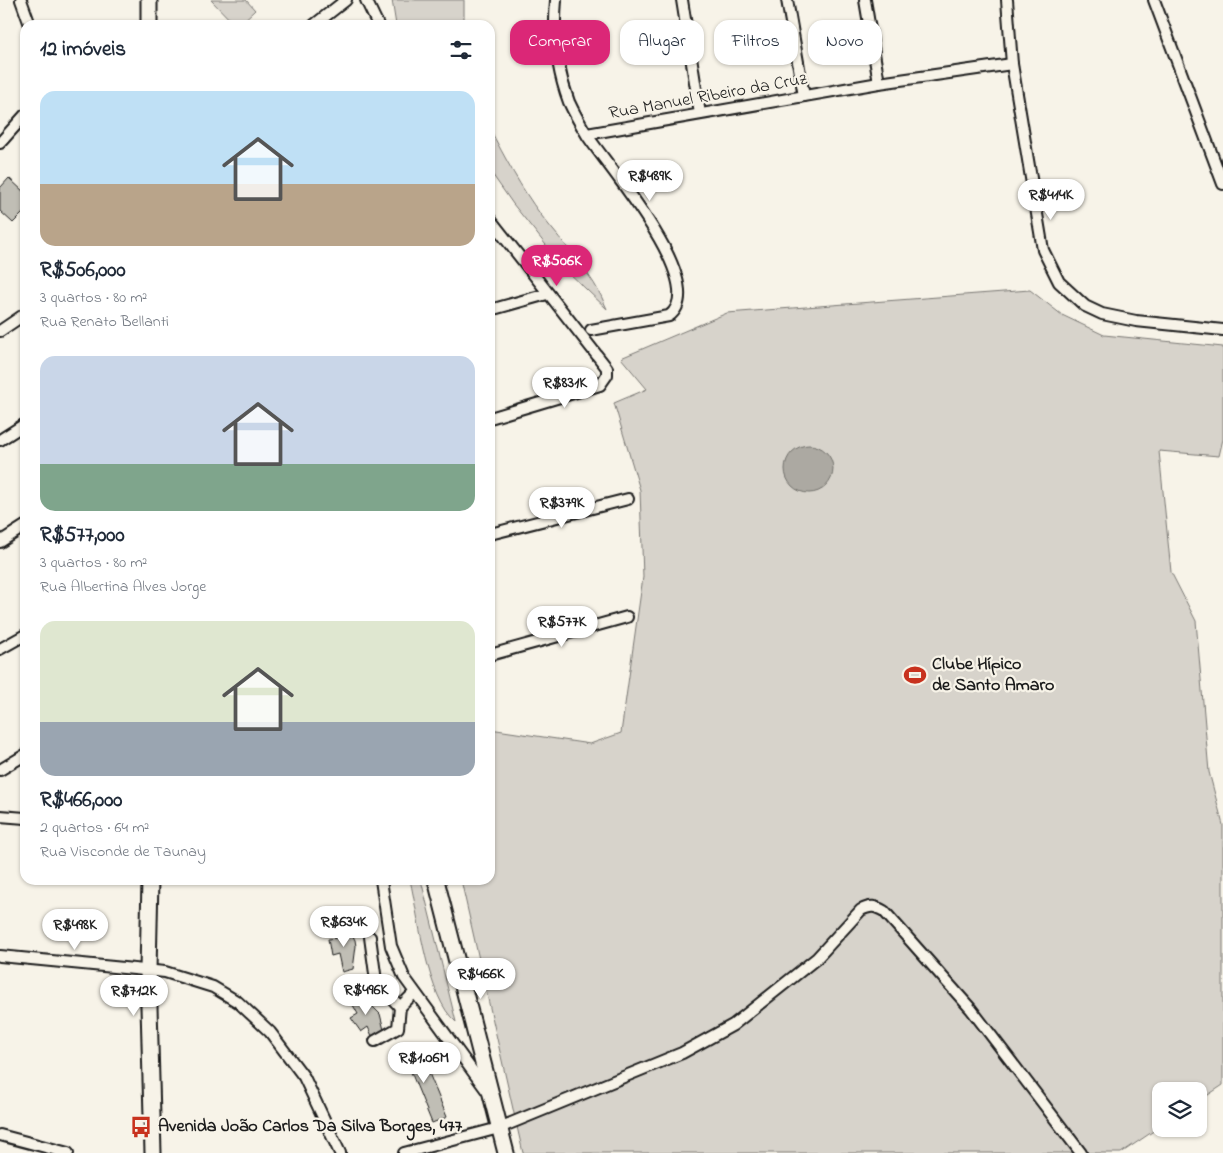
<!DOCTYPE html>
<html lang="pt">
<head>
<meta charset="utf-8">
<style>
  :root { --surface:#fff; --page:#f2f2f3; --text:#1f2937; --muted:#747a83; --accent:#db2777 }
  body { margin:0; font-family:"Indie Flower",sans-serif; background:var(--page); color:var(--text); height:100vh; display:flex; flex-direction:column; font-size:19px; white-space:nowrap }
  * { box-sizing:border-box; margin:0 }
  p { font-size:16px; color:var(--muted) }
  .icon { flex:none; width:28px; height:28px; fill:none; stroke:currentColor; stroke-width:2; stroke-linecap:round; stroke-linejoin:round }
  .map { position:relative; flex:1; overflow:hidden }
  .panel { position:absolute; left:20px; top:20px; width:475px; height:865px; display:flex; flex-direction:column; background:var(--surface); border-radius:15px; box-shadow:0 1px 4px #0004 }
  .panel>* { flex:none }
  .guide { position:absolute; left:510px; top:20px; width:475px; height:45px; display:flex; gap:10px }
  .tools { position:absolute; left:1152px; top:1082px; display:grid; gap:10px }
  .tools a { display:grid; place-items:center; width:55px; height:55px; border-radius:10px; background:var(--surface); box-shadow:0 1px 4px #0004; font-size:25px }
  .price { position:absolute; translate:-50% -42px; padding:0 11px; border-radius:18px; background:#fff; color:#222; font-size:16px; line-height:32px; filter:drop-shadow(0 1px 2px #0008) }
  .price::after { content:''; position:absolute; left:50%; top:30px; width:15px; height:11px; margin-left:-8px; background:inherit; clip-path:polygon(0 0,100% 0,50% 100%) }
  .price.on { background:var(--accent); color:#fff }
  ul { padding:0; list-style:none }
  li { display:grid; align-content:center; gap:10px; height:265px; padding:0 20px }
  li span { display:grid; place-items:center; height:155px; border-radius:15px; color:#555 }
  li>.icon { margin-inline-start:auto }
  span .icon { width:90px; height:90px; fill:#fffc; stroke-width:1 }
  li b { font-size:21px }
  h2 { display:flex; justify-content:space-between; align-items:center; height:60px; padding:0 20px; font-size:21px }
  .tag { padding:0 18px; border-radius:15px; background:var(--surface); box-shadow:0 1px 4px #0004; font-size:18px; line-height:45px }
  .tag.on { background:var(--accent); color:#fff }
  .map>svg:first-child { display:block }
</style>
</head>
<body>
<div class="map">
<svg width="1223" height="1153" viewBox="0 0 1223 1153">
  <rect width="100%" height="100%" fill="#f7f3e8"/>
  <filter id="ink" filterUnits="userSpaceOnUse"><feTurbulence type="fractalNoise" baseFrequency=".02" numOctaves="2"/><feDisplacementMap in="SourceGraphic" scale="10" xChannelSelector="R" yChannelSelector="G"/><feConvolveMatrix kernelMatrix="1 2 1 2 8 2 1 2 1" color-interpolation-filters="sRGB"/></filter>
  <g filter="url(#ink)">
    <g fill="#d7d3cb" stroke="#7a7874">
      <path d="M211,0H246L255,10L239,25H235Z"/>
      <path d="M392,0H464V25H396Z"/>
      <path d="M490,129C505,158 521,188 541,215C564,245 593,273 607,309L566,270L513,204L490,171Z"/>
      <path d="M1030,290L1062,315L1104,335L1223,347V439L1219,456L1159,451L1171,572L1196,621L1209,772L1223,825V1085L1199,1101V1091H1161V1126L1121,1153H523L461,880H490V729L590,744L621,733L643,577L640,490L614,403L647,389L621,358L727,313Z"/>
      <path d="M410,880H421L456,1022C427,998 419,918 410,880Z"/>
    </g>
    <circle fill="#aca9a2" stroke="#72716c" cx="809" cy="469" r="24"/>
    <g fill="#c0beb5" stroke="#1c1c1c">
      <path d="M9,178L25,193V211L13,223L0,211V188Z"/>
      <path d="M347,925L355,940L356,946L353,969L342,972L338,954L331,956L328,939L337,938L334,928Z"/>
      <path d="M359,993L380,1014L384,1030L372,1036L368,1027L361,1032L351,1018L358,1014L349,998Z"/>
      <path d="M417,1044L447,1117L432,1123L402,1050Z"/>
    </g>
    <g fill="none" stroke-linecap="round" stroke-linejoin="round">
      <g stroke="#1c1c1c" stroke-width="14">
        <g id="street">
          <path d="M21,0L30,25"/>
          <path d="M366,0L378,25"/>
          <path d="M556,0C553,34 557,70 569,102C574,113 581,125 587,135C606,165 712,285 669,316L591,330"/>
          <path d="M682,0L700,114"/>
          <path d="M787,0L804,96"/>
          <path d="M865,0L879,83"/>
          <path d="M1007,0L1012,64L1043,250L1059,282L1085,306L1102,314L1136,321L1223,330"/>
          <path d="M1154,0L1223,184"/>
          <path d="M314,25L346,0"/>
          <path d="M587,134L879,83L1012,64"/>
          <path d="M0,143L25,115"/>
          <path d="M490,219L607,368V375L600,385L490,418"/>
          <path d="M490,310L547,294"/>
          <path d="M0,331L25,314"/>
          <path d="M0,440L25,424"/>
          <path d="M490,534L628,499"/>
          <path d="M0,542L25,526"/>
          <path d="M0,649L25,635"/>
          <path d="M490,655L627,617"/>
          <path d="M0,770L25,755"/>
          <path d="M0,816L25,818"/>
          <path d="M381,880L391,946L404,977L487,1091"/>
          <path d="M370,937L376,981L400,1007"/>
          <path d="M0,956L165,972L213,987L238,1002L270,1032L304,1077L340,1153"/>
          <path d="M375,1041L398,1028L400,1007L414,993"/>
          <path d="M0,1135L68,1153"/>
          <path d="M404,1153L499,1128L682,1053L733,1025L817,958L861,910C871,905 875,906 884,911L971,1009L1081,1153"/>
        </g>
      </g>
      <g stroke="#1c1c1c" stroke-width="19">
        <g id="secondary">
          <path d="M149,0V25"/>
          <path d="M150,880L148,970L153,1153"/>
          <path d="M436,880L506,1153"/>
        </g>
      </g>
      <use href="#street" stroke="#f7f3e8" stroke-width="10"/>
      <use href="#secondary" stroke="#f7f3e8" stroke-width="15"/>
    </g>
  </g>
  <defs>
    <g id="stadium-bare" transform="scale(1.725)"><path d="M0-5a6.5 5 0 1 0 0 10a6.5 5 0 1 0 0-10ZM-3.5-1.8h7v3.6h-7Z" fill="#c8321e" stroke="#f7f3e8" stroke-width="2.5" paint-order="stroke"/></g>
    <g id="bus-bare" transform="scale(1.725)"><path d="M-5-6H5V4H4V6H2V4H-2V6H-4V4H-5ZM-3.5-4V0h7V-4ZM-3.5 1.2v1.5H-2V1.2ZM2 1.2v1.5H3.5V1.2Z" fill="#c8321e" stroke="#f7f3e8" stroke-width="2.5" paint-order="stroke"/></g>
  </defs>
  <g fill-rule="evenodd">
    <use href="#stadium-bare" x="915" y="675"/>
    <use href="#bus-bare" x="141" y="1127"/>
  </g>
  <g text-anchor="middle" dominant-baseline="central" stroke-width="4.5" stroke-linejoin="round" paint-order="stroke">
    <g font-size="18" fill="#1c1c1c" stroke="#f7f3e8">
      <text transform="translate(708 97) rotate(-10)">Rua Manuel Ribeiro da Cruz</text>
    </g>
    <g font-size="18" font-weight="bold" fill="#1c1c1c" stroke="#f7f3e8" text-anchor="start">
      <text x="932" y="665">Clube Hípico<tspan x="932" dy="21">de Santo Amaro</tspan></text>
      <text x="158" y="1127">Avenida João Carlos Da Silva Borges, 477</text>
    </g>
  </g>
</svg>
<div class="tools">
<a><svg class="icon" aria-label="layers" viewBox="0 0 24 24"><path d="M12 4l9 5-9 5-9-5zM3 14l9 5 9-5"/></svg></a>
</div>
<b class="price" style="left:650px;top:202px">R$489K</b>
<b class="price" style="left:1051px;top:221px">R$414K</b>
<b class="price on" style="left:557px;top:287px">R$506K</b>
<b class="price" style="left:565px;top:409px">R$831K</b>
<b class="price" style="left:562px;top:529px">R$379K</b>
<b class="price" style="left:562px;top:648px">R$577K</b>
<b class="price" style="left:344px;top:948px">R$634K</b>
<b class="price" style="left:75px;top:951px">R$498K</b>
<b class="price" style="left:481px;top:1000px">R$466K</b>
<b class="price" style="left:366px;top:1016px">R$496K</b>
<b class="price" style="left:134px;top:1017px">R$712K</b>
<b class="price" style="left:424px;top:1084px">R$1.06M</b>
<div class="guide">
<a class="tag on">Comprar</a>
<a class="tag">Alugar</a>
<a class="tag">Filtros</a>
<a class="tag">Novo</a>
</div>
<section class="panel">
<h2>12 imóveis<svg class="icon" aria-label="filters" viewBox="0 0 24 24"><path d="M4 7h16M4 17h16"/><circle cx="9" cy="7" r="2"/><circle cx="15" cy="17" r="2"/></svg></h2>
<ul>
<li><span style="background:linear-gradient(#bfe0f5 60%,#b9a48a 0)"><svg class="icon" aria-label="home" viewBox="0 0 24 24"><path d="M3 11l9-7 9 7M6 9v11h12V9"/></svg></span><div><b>R$506,000</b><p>3 quartos · 80 m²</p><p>Rua Renato Bellanti</p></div></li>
<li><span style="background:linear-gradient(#c9d6e8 70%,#7fa58c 0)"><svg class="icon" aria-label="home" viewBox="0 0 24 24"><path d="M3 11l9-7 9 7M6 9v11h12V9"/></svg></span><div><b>R$577,000</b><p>3 quartos · 80 m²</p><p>Rua Albertina Alves Jorge</p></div></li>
<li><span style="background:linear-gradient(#dfe7d0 65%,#9aa5b1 0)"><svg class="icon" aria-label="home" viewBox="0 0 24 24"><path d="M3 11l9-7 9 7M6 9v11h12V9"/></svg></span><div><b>R$466,000</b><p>2 quartos · 64 m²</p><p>Rua Visconde de Taunay</p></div></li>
</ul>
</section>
</div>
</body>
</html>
